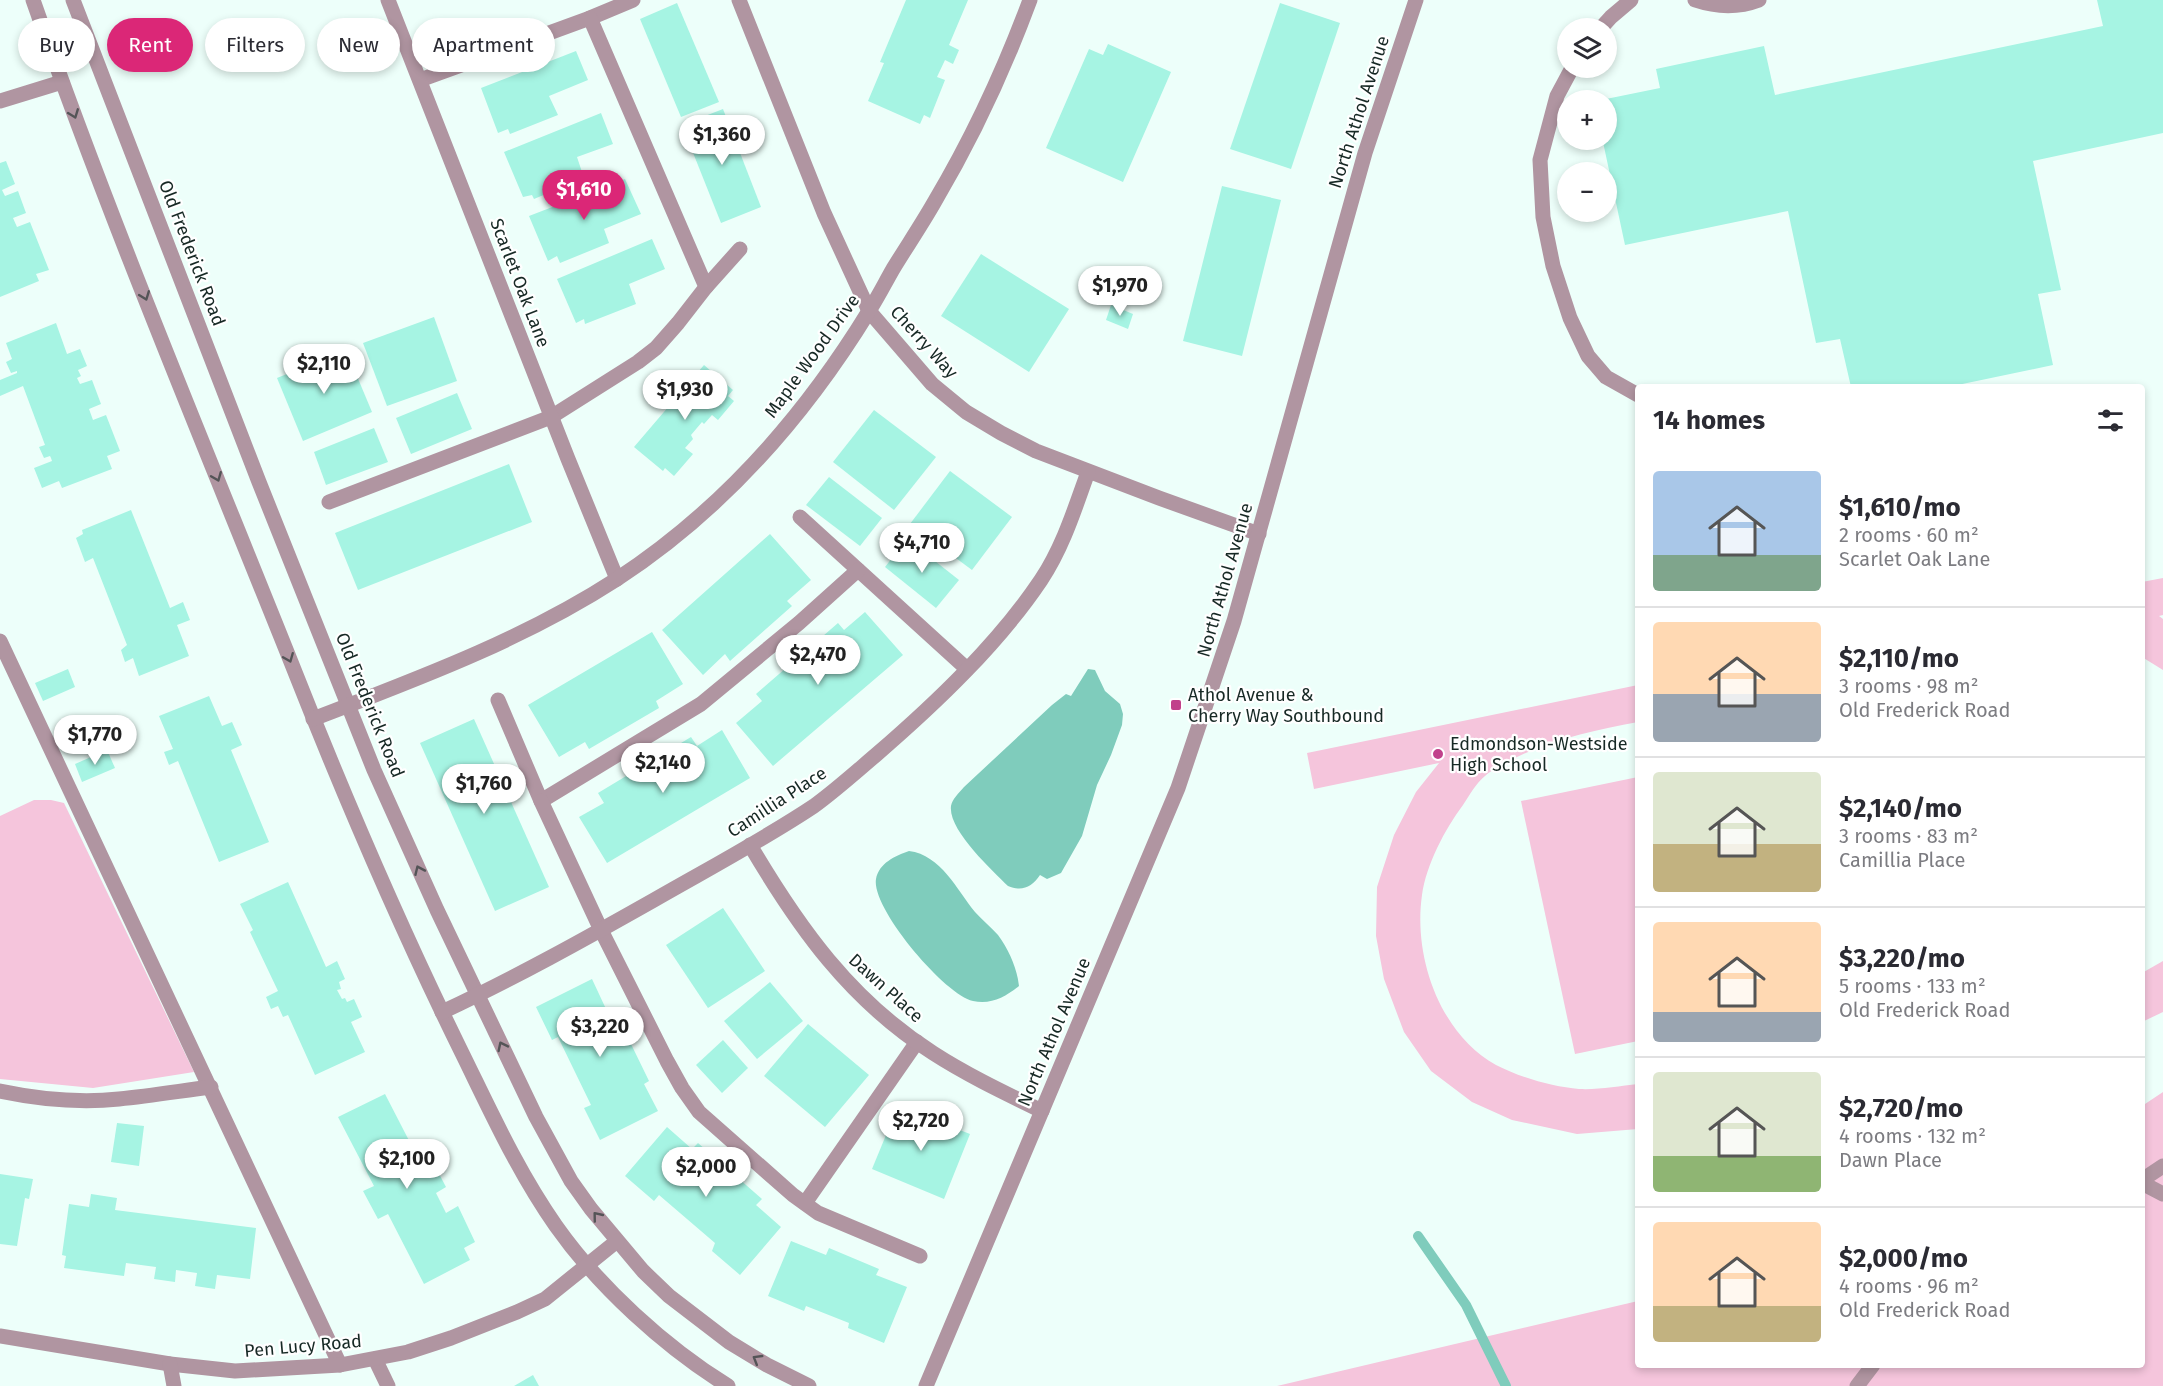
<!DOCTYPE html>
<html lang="en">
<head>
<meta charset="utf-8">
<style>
  :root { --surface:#fff; --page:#f7f7f7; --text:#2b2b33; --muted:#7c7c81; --line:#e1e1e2; --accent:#db2777 }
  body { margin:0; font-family:"Fira Sans",sans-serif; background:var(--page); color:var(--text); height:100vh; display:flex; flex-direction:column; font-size:22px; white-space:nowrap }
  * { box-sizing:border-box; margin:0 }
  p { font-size:20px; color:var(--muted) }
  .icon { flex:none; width:33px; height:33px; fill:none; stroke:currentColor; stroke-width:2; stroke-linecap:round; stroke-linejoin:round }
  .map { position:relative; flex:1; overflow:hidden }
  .drawer { position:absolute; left:1635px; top:384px; width:510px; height:984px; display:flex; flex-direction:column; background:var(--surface); border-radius:6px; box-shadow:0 3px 9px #0003 }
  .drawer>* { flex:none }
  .top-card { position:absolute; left:18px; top:18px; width:570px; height:54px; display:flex; gap:12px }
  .tools { position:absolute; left:1557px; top:18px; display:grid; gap:12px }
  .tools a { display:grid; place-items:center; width:60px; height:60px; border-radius:50%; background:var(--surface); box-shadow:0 3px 9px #0003; font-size:30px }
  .price { position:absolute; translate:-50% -51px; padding:0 14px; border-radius:21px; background:#fff; color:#222; font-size:20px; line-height:39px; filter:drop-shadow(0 2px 3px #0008) }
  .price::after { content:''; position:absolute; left:50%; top:36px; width:18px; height:14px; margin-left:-9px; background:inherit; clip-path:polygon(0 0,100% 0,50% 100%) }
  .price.on { background:var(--accent); color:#fff }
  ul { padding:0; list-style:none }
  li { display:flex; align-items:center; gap:18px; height:150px; padding:0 18px }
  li+li { border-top:2px solid var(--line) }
  li span { display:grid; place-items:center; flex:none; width:168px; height:120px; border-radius:6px; color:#555 }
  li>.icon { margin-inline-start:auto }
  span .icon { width:72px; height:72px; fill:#fffc; stroke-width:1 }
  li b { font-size:26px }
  h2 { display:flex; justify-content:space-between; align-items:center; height:72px; padding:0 18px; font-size:26px }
  .chip { padding:0 21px; border-radius:27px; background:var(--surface); box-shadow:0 3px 9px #0003; font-size:21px; line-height:54px }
  .chip.on { background:var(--accent); color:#fff }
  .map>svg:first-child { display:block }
</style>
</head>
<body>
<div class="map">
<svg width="2163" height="1386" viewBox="0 0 2163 1386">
  <rect width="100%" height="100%" fill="#edfffa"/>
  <g fill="#f5c5dc">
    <path d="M2163,578V615L2159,616L2163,619V670L2142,657V582Z"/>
    <path d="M1638,685V722C1592,731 1546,740 1504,764C1498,768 1490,771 1485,776C1476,783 1469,796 1463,805C1445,829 1426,865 1422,895C1413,957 1440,1034 1496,1065C1519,1077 1553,1087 1579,1089C1598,1090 1619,1086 1638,1084V1129L1577,1134L1512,1120L1472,1102L1431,1071L1404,1032L1384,979L1376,936L1377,887L1394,835L1416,792L1439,763L1314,789L1307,753Z"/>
    <path d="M1638,777V1041L1575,1054L1521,801Z"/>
    <path d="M34,800H51L64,803L194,1072L93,1088L0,1079V816Z"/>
    <path d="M2163,961V1012L2142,1022V973Z"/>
    <path d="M2163,1092V1386H1277L1638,1301V1365H2142V1106Z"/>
  </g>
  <g fill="#7fccbc">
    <path d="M1088,669L1095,670L1105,691L1120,704L1123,714L1122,725L1111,755L1097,785L1082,836L1061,873L1047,879L1040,875C1032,887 1022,892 1008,886C992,870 948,830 951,806C952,799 959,793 964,787L1052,705L1066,694L1071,696Z"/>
    <path d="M909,851C941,855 957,890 975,912C982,920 991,927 998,935C1009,950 1017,968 1019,986C1005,997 991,1005 973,1001C945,995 871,908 876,879C879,863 895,856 909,851Z"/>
  </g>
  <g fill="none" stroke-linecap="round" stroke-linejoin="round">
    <path stroke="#7fccbc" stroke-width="10" d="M1418,1236L1466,1305L1506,1386"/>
  </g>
  <g fill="#a6f4e3">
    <path d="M906,0H968L949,45L959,50L953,64L945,60L937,77L945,80L930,118L924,115L920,124L868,101L884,63L880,62Z"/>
    <path d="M2097,0H2163V133L2033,161L2061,290L2038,294L2053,365L1948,387H1851L1840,339L1816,343L1788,211L1625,245L1603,142L1580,147L1579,140H1606V99L1660,88L1656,69L1764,46L1775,95L2103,26Z"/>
    <path d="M677,3L719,102L681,117L640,19Z"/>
    <path d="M1280,3L1340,23L1291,169L1230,149Z"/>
    <path d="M1108,44L1171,72L1123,182L1046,148L1089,49L1103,55Z"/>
    <path d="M576,51L588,80L549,96L558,115L510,134L508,129L498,133L481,88Z"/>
    <path d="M723,109L761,207L721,223L682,125Z"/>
    <path d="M601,113L613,144L577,157L584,178L534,199L532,195L523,197L504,152Z"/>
    <path d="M6,161L15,184L2,190L5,196L18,191L26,213L13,218L17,227L30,222L49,270L36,274L39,281L0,297V163Z"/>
    <path d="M625,179L641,214L604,229L609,243L560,263L557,256L548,261L529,216Z"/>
    <path d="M1222,186L1281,200L1242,356L1183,341Z"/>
    <path d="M652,239L665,269L629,284L636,304L585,324L584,319L576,323L557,279Z"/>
    <path d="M981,254L1069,309L1029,372L941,316Z"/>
    <path d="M1111,305L1133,314L1128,329L1106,320Z"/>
    <path d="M434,317L457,381L387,406L363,343Z"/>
    <path d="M56,323L67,354L80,349L87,366L78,370L81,376L77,378L80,384L92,380L101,404L89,409L93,420L106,415L120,451L107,456L112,469L62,488L59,481L42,488L34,468L52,461L51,458L50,456L44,458L39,447L45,445L23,386L0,396V380L17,373V371L11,373L6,362L12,359L6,343Z"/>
    <path d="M346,350L372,412L303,441L277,378Z"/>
    <path d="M704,365L733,390L728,396L734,401L718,420L712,415L704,424L702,422L691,435L693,439L685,448L693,454L674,476L665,468L663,471L634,447Z"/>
    <path d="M457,393L472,429L411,454L396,418Z"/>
    <path d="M874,410L936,457L894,510L833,462Z"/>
    <path d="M374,428L388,462L326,485L314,452Z"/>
    <path d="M509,464L532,522L358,590L335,533Z"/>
    <path d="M950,471L1012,517L972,570L910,524Z"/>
    <path d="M829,477L882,518L860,546L806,505Z"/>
    <path d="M131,510L170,608L183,602L190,620L177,625L189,656L139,676L133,658L125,662L121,650L127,645L93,558L85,562L76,538L83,534L82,530Z"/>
    <path d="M770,534L811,580L787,601L792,606L730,661L725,654L703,675L662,630Z"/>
    <path d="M907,539L959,580L936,608L885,567Z"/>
    <path d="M865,612L903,655L773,766L736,723L762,701L756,694L838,623L844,630Z"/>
    <path d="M652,632L683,684L656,701L659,708L589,749L585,742L559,757L528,705Z"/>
    <path d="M68,669L75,687L43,701L35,683Z"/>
    <path d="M209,696L222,726L232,722L242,745L231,750L269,842L219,862L178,761L169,765L164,752L173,749L159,716Z"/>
    <path d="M474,719L549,887L495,911L420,743Z"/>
    <path d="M722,730L750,778L607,863L579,817L604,803L598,793L691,737L697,746Z"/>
    <path d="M107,750L115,768L82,782L75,764Z"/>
    <path d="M288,882L326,967L337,961L345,979L339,982L341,989L337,990L342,999L345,998L347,1002L354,999L362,1017L351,1022L365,1052L315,1075L288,1015L283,1017L278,1006L271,1009L266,997L278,991L250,932L253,930L240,904Z"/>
    <path d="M723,908L765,971L708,1008L666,945Z"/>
    <path d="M592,979L606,1009L613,1007L649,1081L644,1084L658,1111L600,1140L584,1108L591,1105L558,1037L552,1040L536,1007Z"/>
    <path d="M770,982L803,1021L757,1059L724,1021Z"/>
    <path d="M808,1024L869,1075L825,1127L764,1076Z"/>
    <path d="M723,1040L748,1068L722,1093L696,1065Z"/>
    <path d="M385,1094L418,1158L428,1153L446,1187L436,1193L446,1213L458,1206L475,1242L464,1248L470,1260L424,1284L388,1214L378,1219L363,1191L374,1186L338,1117Z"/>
    <path d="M898,1106L970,1134L944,1199L872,1169Z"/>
    <path d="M117,1123L144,1126L139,1166L111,1162Z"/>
    <path d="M667,1127L692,1149L698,1143L762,1199L756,1205L781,1227L740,1275L712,1251L715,1243L659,1195L654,1201L625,1176Z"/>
    <path d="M0,1174L33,1179L29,1199L25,1198L17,1246L0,1244Z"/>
    <path d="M91,1194L117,1198L115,1210L256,1228L250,1279L217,1275L215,1289L195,1286L197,1273L176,1270L175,1282L154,1279L156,1267L126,1263L124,1276L64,1268L66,1256L62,1255L69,1204L89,1207Z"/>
    <path d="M791,1241L826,1255L829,1248L879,1269L876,1275L907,1287L884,1343L848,1328L849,1323L806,1306L804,1311L768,1296Z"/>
    <path d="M533,1375L539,1386H514Z"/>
  </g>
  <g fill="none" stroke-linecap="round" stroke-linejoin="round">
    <g stroke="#b095a1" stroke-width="15">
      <path d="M1695,0C1716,7 1738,8 1759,0"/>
      <path d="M590,18L633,0"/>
      <path d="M1601,28L1611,17L1631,0"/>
      <path d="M1572,68L1557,96L1540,160L1543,217L1553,266L1570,318L1588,356L1606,377L1638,395"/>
      <path d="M0,101L62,82"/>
      <path d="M706,287L740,249"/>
      <path d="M329,502L551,417L638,362L656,348L678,323L706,287L590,18L420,80"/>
      <path d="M800,517L967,669"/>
      <path d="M0,641L340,1365"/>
      <path d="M498,700L541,801L701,704L799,623L858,570"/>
      <path d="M541,801L601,930L667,1061L682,1088L699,1112L793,1195L818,1213L920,1256"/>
      <path d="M0,1091C38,1099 80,1103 119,1099C150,1096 180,1091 211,1087"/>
      <path d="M2142,1180L2163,1166"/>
      <path d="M2142,1183L2163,1194"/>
      <path d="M805,1203L917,1042"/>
      <path d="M375,1359L388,1386"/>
      <path d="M1857,1386L1873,1365"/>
    </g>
    <g stroke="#b095a1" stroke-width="15">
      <path d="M33,0C111,223 203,442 291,662C343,794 399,925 462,1053C491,1112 518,1172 556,1226C599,1287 665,1347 728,1386"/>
      <path d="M73,0L259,482L374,770L437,910L536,1117L571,1181L591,1209L643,1271L669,1296L729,1342L767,1365L809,1386"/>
      <path d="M388,0L568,459L617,579"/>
      <path d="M739,0L824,213L869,311L932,384L966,412L1001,433L1036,451L1159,498L1259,534"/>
      <path d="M313,719C417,679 523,640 617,579C721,511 804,417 869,311C878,297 885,283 893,269C907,246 922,224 935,201C973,137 1004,70 1030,0"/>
      <path d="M750,845C799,928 850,1000 933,1053C967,1075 1005,1093 1042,1111"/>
      <path d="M442,1012C515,978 585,939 654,900C708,869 763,840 814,806C836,790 857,771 877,754C936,703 998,644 1041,580C1063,547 1075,508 1088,472"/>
      <path d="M0,1336L170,1364L235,1371L340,1365L408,1352L451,1338L517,1312L545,1299L617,1241"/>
      <path d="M170,1364L174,1386"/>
    </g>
    <path stroke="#b095a1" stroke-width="15" d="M926,1386L1178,788L1234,621L1365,153L1416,0"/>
  </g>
  <defs><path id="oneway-chevron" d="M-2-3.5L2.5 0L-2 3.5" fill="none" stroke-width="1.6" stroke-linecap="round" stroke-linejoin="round" transform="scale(1.5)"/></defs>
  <g stroke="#545457">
    <use href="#oneway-chevron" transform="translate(74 114) rotate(69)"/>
    <use href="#oneway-chevron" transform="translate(145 296) rotate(69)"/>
    <use href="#oneway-chevron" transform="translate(217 477) rotate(68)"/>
    <use href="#oneway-chevron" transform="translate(289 658) rotate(68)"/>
    <use href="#oneway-chevron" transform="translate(419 870) rotate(-114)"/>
    <use href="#oneway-chevron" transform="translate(502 1046) rotate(-116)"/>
    <use href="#oneway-chevron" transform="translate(597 1216) rotate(-129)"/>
    <use href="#oneway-chevron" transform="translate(757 1359) rotate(-149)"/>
  </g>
  <g fill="#c1418b" stroke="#fff" stroke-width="2">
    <rect x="1170" y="699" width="12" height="12" rx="3"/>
    <circle cx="1438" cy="754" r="6"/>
  </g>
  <g text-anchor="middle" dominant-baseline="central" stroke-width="4.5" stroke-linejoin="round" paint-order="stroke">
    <g font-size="18" fill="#172925" stroke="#fff">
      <text transform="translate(1359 112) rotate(-72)">North Athol Avenue</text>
      <text transform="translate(192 253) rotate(69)">Old Frederick Road</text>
      <text transform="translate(520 283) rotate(69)">Scarlet Oak Lane</text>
      <text transform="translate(924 342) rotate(48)">Cherry Way</text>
      <text transform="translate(812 356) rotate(-54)">Maple Wood Drive</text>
      <text transform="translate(1225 580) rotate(-74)">North Athol Avenue</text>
      <text transform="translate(370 705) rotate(68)">Old Frederick Road</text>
      <text transform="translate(777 802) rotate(-33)">Camillia Place</text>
      <text transform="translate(886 988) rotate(42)">Dawn Place</text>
      <text transform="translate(1054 1032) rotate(-67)">North Athol Avenue</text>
      <text transform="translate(303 1346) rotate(-5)">Pen Lucy Road</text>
    </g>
    <g font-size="18" fill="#172925" stroke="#fff" text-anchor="start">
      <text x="1188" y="695">Athol Avenue &amp;<tspan x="1188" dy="21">Cherry Way Southbound</tspan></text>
      <text x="1450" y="744">Edmondson-Westside<tspan x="1450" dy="21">High School</tspan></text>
    </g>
  </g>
</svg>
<div class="tools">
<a><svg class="icon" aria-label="layers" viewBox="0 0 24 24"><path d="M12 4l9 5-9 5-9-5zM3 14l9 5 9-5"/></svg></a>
<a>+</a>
<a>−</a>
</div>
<b class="price" style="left:722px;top:166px">$1,360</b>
<b class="price on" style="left:584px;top:221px">$1,610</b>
<b class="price" style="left:1120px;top:317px">$1,970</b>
<b class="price" style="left:324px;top:395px">$2,110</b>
<b class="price" style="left:685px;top:421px">$1,930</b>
<b class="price" style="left:922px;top:574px">$4,710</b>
<b class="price" style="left:818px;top:686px">$2,470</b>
<b class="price" style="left:95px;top:766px">$1,770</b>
<b class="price" style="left:663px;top:794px">$2,140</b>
<b class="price" style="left:484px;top:815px">$1,760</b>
<b class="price" style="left:600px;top:1058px">$3,220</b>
<b class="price" style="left:921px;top:1152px">$2,720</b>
<b class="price" style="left:407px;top:1190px">$2,100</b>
<b class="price" style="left:706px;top:1198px">$2,000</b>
<div class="top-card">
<a class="chip">Buy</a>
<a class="chip on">Rent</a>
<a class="chip">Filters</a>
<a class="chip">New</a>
<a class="chip">Apartment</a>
</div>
<section class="drawer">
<h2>14 homes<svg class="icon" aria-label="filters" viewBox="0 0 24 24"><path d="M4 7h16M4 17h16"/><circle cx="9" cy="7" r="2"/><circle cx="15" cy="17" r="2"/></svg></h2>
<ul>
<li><span style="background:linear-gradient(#a9c7e8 70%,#7fa58c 0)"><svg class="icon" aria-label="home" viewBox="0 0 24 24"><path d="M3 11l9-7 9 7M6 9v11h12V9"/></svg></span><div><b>$1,610/mo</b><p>2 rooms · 60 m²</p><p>Scarlet Oak Lane</p></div></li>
<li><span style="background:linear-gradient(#ffd9b3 60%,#9aa5b1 0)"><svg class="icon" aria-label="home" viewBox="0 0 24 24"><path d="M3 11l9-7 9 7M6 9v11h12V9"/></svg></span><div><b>$2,110/mo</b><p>3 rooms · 98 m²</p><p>Old Frederick Road</p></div></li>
<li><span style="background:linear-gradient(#dfe7d0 60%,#c2b280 0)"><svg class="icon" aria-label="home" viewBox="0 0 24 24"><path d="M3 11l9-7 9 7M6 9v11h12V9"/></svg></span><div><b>$2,140/mo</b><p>3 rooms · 83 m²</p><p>Camillia Place</p></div></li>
<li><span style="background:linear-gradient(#ffd9b3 75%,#9aa5b1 0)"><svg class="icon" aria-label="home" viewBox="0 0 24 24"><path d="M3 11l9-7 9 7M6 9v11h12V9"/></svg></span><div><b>$3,220/mo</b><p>5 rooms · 133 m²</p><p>Old Frederick Road</p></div></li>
<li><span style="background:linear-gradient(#dfe7d0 70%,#8fb573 0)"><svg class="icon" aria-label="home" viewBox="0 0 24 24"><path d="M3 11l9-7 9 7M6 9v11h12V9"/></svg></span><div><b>$2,720/mo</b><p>4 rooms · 132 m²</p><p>Dawn Place</p></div></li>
<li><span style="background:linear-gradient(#ffd9b3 70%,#c2b280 0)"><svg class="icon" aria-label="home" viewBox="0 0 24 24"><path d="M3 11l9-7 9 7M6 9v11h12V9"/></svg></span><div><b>$2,000/mo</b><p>4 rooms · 96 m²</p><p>Old Frederick Road</p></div></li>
</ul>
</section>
</div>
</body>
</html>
